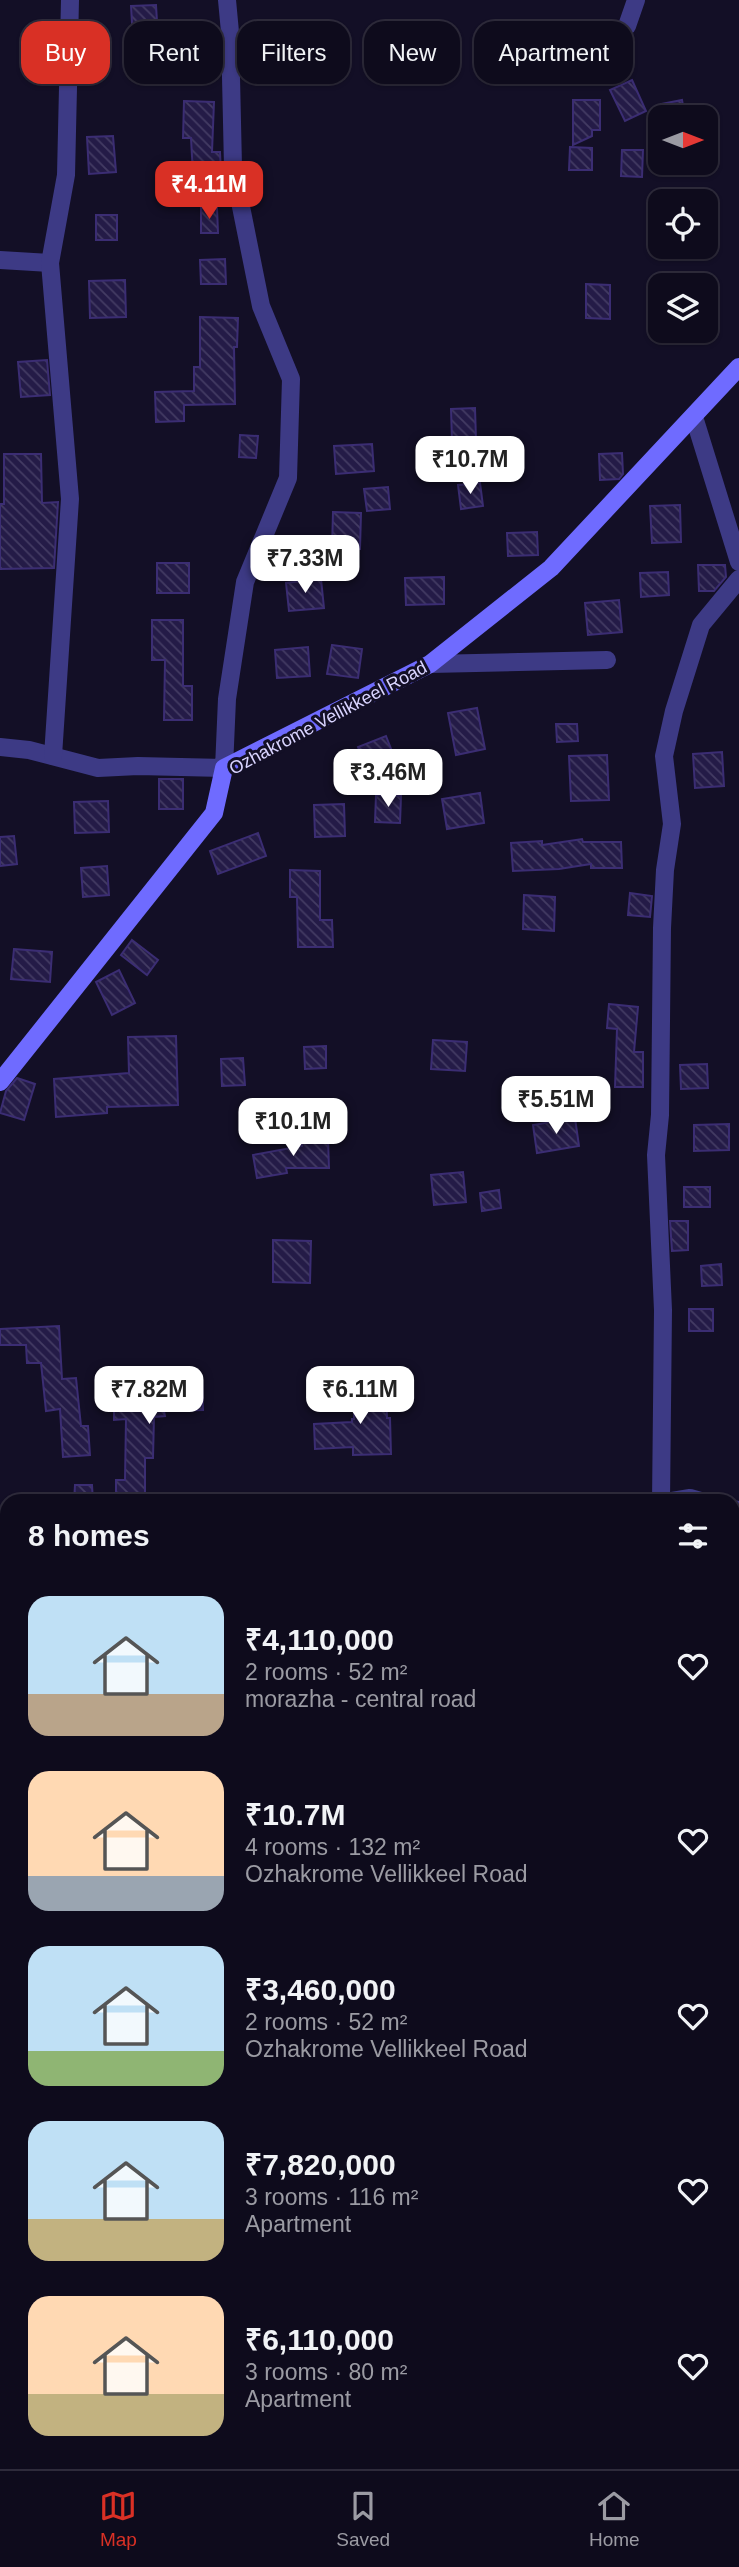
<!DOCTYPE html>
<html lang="en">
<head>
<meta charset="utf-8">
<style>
  :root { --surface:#0e0b1c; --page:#1c1929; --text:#f1f3f6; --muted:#9b9ba3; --line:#2e2b3b; --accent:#d93025 }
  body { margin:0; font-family:Helvetica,sans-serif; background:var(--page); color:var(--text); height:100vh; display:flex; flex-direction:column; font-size:26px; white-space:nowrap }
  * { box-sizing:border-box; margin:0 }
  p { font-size:23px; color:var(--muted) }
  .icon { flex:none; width:38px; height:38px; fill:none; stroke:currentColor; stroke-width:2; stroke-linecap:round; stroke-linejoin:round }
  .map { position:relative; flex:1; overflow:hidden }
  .details { position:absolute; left:0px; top:1494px; width:740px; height:975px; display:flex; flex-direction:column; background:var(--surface); border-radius:21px 21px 0 0; box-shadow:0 2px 5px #0004,0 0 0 2px var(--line) }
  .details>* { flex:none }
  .hud { position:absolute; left:21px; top:21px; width:698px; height:63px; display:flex; gap:14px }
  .needle { width:46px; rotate:90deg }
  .tools { position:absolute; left:648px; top:105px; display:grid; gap:14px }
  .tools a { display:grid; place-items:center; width:70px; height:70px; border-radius:14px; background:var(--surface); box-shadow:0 2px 5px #0004,0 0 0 2px var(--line); font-size:35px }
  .price { position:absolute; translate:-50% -60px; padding:0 16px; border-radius:14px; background:#fff; color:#222; font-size:23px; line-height:46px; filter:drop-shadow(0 2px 4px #0008) }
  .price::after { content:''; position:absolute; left:50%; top:42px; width:21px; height:16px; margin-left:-10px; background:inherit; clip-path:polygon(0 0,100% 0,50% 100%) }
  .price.selected { background:var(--accent); color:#fff }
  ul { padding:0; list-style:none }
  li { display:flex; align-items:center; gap:21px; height:175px; padding:0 28px }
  li span { display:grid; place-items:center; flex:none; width:196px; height:140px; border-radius:21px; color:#555 }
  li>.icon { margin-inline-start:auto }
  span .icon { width:84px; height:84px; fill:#fffc; stroke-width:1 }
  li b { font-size:30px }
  h2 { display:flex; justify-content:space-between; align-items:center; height:84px; padding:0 28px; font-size:30px }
  .pill { padding:0 24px; border-radius:21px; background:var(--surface); box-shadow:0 2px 5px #0004,0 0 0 2px var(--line); font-size:24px; line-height:63px }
  .pill.selected { background:var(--accent); color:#fff }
  .tabs { display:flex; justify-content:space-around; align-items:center; height:98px; border-top:2px solid var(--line); background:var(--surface); font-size:19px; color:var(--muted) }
  .tabs a { display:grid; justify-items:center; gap:4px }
  .tabs .selected { color:var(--accent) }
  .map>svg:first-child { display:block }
</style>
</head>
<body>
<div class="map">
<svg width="739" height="2469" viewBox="0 0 739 2469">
  <defs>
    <pattern id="building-back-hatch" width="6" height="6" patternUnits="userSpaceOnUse" patternTransform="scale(1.75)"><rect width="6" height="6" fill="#241b47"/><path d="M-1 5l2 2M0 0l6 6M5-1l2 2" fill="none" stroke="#433b63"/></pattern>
  </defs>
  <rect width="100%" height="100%" fill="#130f26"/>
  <g fill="url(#building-back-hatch)" stroke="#3b2d73" stroke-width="2">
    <path d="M156,5L158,38L133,40L131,6Z"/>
    <path d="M632,80L646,111L625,121L610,90Z"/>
    <path d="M573,100H600V130H592V136L573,145Z"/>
    <path d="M682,100L685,117H663L661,104Z"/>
    <path d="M184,101L214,102L212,152H220L221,174L193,175L191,138H183Z"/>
    <path d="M113,136L116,172L89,174L87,137Z"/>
    <path d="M570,147L592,148V170H569Z"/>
    <path d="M622,150H643L642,177L621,176Z"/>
    <path d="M201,208H217L218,233H201Z"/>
    <rect x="96" y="215" width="21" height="25"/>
    <path d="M225,259L226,284H201L200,260Z"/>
    <path d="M125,280L126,317L90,318L89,281Z"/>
    <path d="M586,284L610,285V319L586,318Z"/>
    <path d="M200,317L238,318L237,347H234L235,404L184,405V421L156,422L155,392L194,391V367H200Z"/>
    <path d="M47,360L50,395L21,397L18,362Z"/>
    <path d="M475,408L476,440L452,441L451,409Z"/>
    <path d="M240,435L258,436L256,458L239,457Z"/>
    <path d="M372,444L374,471L336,474L334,446Z"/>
    <path d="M622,453L623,474L619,479L600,480L599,454Z"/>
    <path d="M4,454H41L42,503L58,502L54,568L0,569V504H4Z"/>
    <path d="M480,483L483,506L461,509L458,485Z"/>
    <path d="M388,487L390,509L367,511L364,489Z"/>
    <path d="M680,505L681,542L652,543L650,506Z"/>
    <path d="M333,512L361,513L360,549L332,548Z"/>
    <path d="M537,532L538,555L508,556L507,533Z"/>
    <rect x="157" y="563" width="32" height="30"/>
    <path d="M698,565H725L726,577L714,591H699Z"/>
    <path d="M668,572L669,595L641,597L640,573Z"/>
    <path d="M444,577V604L406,605L405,578Z"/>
    <path d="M321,579L324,608L289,611L286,583Z"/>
    <path d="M619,600L622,632L588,635L585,603Z"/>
    <path d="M152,620H183V686H192V720H164L165,660H152Z"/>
    <path d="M332,645L362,649L358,678L327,674Z"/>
    <path d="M308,647L310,676L277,678L275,650Z"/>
    <path d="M477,708L485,749L456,755L448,713Z"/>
    <path d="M556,724H577L578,741L557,742Z"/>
    <path d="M386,736L395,759L367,770L358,747Z"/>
    <path d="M722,752L724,786L695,788L693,754Z"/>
    <path d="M607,755L609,800L571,801L569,756Z"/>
    <rect x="159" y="779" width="24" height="30"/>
    <path d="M480,793L484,823L447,829L442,799Z"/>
    <path d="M376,795L401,796L400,823L375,822Z"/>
    <path d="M108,801L109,832L75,833L74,802Z"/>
    <path d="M344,804L345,836L315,837L314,805Z"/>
    <path d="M258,833L266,856L218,874L210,851Z"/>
    <path d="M14,836L17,864L0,866V837Z"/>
    <path d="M582,839L583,842H621L622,868H591V864L559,869L513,871L511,843L542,841V845Z"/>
    <path d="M107,866L109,895L83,897L81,868Z"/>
    <path d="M290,870L320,871V920H332L333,947H298L297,897H290Z"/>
    <path d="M630,893L652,896L650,917L628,915Z"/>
    <path d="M524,895L555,897L554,931L523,929Z"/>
    <path d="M132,940L158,960L147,975L121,955Z"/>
    <path d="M14,949L52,952L50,982L11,979Z"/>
    <path d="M119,970L135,1003L112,1015L96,982Z"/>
    <path d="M609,1004L638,1007L634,1052H643V1087H615L617,1029L607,1028Z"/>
    <path d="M176,1036L178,1105L107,1107V1113L56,1117L54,1079L129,1073L128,1037Z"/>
    <path d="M433,1040L467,1042L465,1071L431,1069Z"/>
    <path d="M326,1046V1068L305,1069L304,1047Z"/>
    <path d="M243,1058L245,1085L222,1086L221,1059Z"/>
    <path d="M707,1064L708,1088L681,1089L680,1065Z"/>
    <path d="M17,1078L35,1084L24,1120L0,1113L6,1091Z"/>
    <path d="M575,1118L579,1146L537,1153L533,1125Z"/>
    <path d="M729,1124V1150L694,1151V1125Z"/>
    <path d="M302,1139H328L329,1168H286L287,1173L257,1178L253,1155L302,1146Z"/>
    <path d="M463,1172L466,1202L434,1205L431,1175Z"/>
    <rect x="684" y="1187" width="26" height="20"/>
    <path d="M499,1190L501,1208L482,1211L480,1193Z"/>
    <path d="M670,1221H688V1250L672,1251Z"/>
    <path d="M273,1240L311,1241L310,1283L273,1282Z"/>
    <path d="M721,1264L722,1285L702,1286L701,1266Z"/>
    <rect x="689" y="1309" width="24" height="22"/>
    <path d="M59,1326L62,1379L76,1378L81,1426H88L90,1455L63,1457L60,1409L46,1411L41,1363H27L26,1345H0V1329Z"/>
    <path d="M173,1379H202L203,1410L164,1411L165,1416L154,1417L153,1458H145V1502H116V1480H125L126,1419L114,1420V1391L141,1390L140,1384L173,1382Z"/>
    <path d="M354,1387H386L387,1418H390L391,1454L353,1455V1447L315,1449L314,1424L352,1422V1419H354Z"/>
    <path d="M75,1485H92L93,1502H74Z"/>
  </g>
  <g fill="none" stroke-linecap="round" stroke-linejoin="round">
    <g stroke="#3d3a85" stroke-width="18">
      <path d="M627,26L636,0"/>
      <path d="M0,260L50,263"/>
      <path d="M694,417L739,562"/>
      <path d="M430,664L607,660"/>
      <path d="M0,747L29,750L98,768L138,766L224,768L227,699L245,582L288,478L291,379L261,306L233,167L230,32L227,0"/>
      <path d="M53,756L70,499L50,263L66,175L70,0"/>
      <path d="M661,1502L663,1310L656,1155L660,1115L662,928L665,870L672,824L664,756L674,711L701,625L739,579"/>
      <path d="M666,1502L690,1498L704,1502"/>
      <path d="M733,1509L739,1510"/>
      <path d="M0,1741L7,1740"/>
      <path d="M733,2065L739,2064"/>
      <path d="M733,2406H739"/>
      <path d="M446,2469L496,2462"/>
    </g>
    <path stroke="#6f6bff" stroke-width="18" d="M0,1082L214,813L224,768L430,664L551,568L739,367"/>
  </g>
  <g text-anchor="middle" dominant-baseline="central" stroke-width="6" stroke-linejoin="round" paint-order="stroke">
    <g font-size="18" fill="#d9d4ff" stroke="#130f26">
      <text transform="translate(328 718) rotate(-28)">Ozhakrome Vellikkeel Road</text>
    </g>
  </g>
</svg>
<div class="tools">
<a><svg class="needle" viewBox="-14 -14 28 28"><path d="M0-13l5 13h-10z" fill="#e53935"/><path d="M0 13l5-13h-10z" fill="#9b9ba3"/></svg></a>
<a><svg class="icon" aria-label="locate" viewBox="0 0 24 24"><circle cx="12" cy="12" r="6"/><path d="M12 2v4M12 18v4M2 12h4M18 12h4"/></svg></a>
<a><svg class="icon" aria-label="layers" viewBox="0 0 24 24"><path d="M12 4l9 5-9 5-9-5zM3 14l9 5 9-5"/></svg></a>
</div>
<b class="price selected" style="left:209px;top:221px">₹4.11M</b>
<b class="price" style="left:470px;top:496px">₹10.7M</b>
<b class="price" style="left:305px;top:595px">₹7.33M</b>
<b class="price" style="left:388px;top:809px">₹3.46M</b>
<b class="price" style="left:556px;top:1136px">₹5.51M</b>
<b class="price" style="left:293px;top:1158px">₹10.1M</b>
<b class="price" style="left:149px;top:1426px">₹7.82M</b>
<b class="price" style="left:360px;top:1426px">₹6.11M</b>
<div class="hud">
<a class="pill selected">Buy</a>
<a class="pill">Rent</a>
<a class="pill">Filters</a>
<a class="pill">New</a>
<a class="pill">Apartment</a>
</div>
<section class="details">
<h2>8 homes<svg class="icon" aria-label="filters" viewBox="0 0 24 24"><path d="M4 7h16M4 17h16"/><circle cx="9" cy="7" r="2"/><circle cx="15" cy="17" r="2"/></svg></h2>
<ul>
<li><span style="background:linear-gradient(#bfe0f5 70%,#b9a48a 0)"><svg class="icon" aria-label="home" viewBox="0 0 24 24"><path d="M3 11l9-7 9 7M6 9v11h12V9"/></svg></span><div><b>₹4,110,000</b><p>2 rooms · 52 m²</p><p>morazha - central road</p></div><svg class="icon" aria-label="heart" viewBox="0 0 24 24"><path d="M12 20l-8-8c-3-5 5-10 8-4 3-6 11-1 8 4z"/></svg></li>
<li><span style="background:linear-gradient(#ffd9b3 75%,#9aa5b1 0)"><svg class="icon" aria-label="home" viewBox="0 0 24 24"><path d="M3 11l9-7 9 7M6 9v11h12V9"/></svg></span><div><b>₹10.7M</b><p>4 rooms · 132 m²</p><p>Ozhakrome Vellikkeel Road</p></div><svg class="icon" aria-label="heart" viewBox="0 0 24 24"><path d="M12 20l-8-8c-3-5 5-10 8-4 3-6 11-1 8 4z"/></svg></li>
<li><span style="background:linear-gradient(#bfe0f5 75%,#8fb573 0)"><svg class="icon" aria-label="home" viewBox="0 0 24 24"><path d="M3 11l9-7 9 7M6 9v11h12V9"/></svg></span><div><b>₹3,460,000</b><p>2 rooms · 52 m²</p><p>Ozhakrome Vellikkeel Road</p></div><svg class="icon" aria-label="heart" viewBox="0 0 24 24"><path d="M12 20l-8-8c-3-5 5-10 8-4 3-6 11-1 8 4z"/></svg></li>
<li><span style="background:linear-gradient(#bfe0f5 70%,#c2b280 0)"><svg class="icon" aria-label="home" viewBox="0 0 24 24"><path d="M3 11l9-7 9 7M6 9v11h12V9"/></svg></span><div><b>₹7,820,000</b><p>3 rooms · 116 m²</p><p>Apartment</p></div><svg class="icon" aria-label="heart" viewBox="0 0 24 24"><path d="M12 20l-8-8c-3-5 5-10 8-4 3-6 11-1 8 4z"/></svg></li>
<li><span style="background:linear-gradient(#ffd9b3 70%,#c2b280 0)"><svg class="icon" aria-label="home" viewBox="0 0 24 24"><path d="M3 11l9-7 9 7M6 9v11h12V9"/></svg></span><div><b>₹6,110,000</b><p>3 rooms · 80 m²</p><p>Apartment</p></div><svg class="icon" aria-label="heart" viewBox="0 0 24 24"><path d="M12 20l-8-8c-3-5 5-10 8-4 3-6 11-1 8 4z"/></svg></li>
</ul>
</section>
</div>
<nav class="tabs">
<a class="selected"><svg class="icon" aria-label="map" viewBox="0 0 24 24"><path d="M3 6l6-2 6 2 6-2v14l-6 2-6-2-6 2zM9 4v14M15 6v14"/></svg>Map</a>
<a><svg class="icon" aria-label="saved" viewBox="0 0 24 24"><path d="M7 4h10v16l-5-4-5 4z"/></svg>Saved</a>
<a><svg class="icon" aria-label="home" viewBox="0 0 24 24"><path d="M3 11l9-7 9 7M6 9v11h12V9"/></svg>Home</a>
</nav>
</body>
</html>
